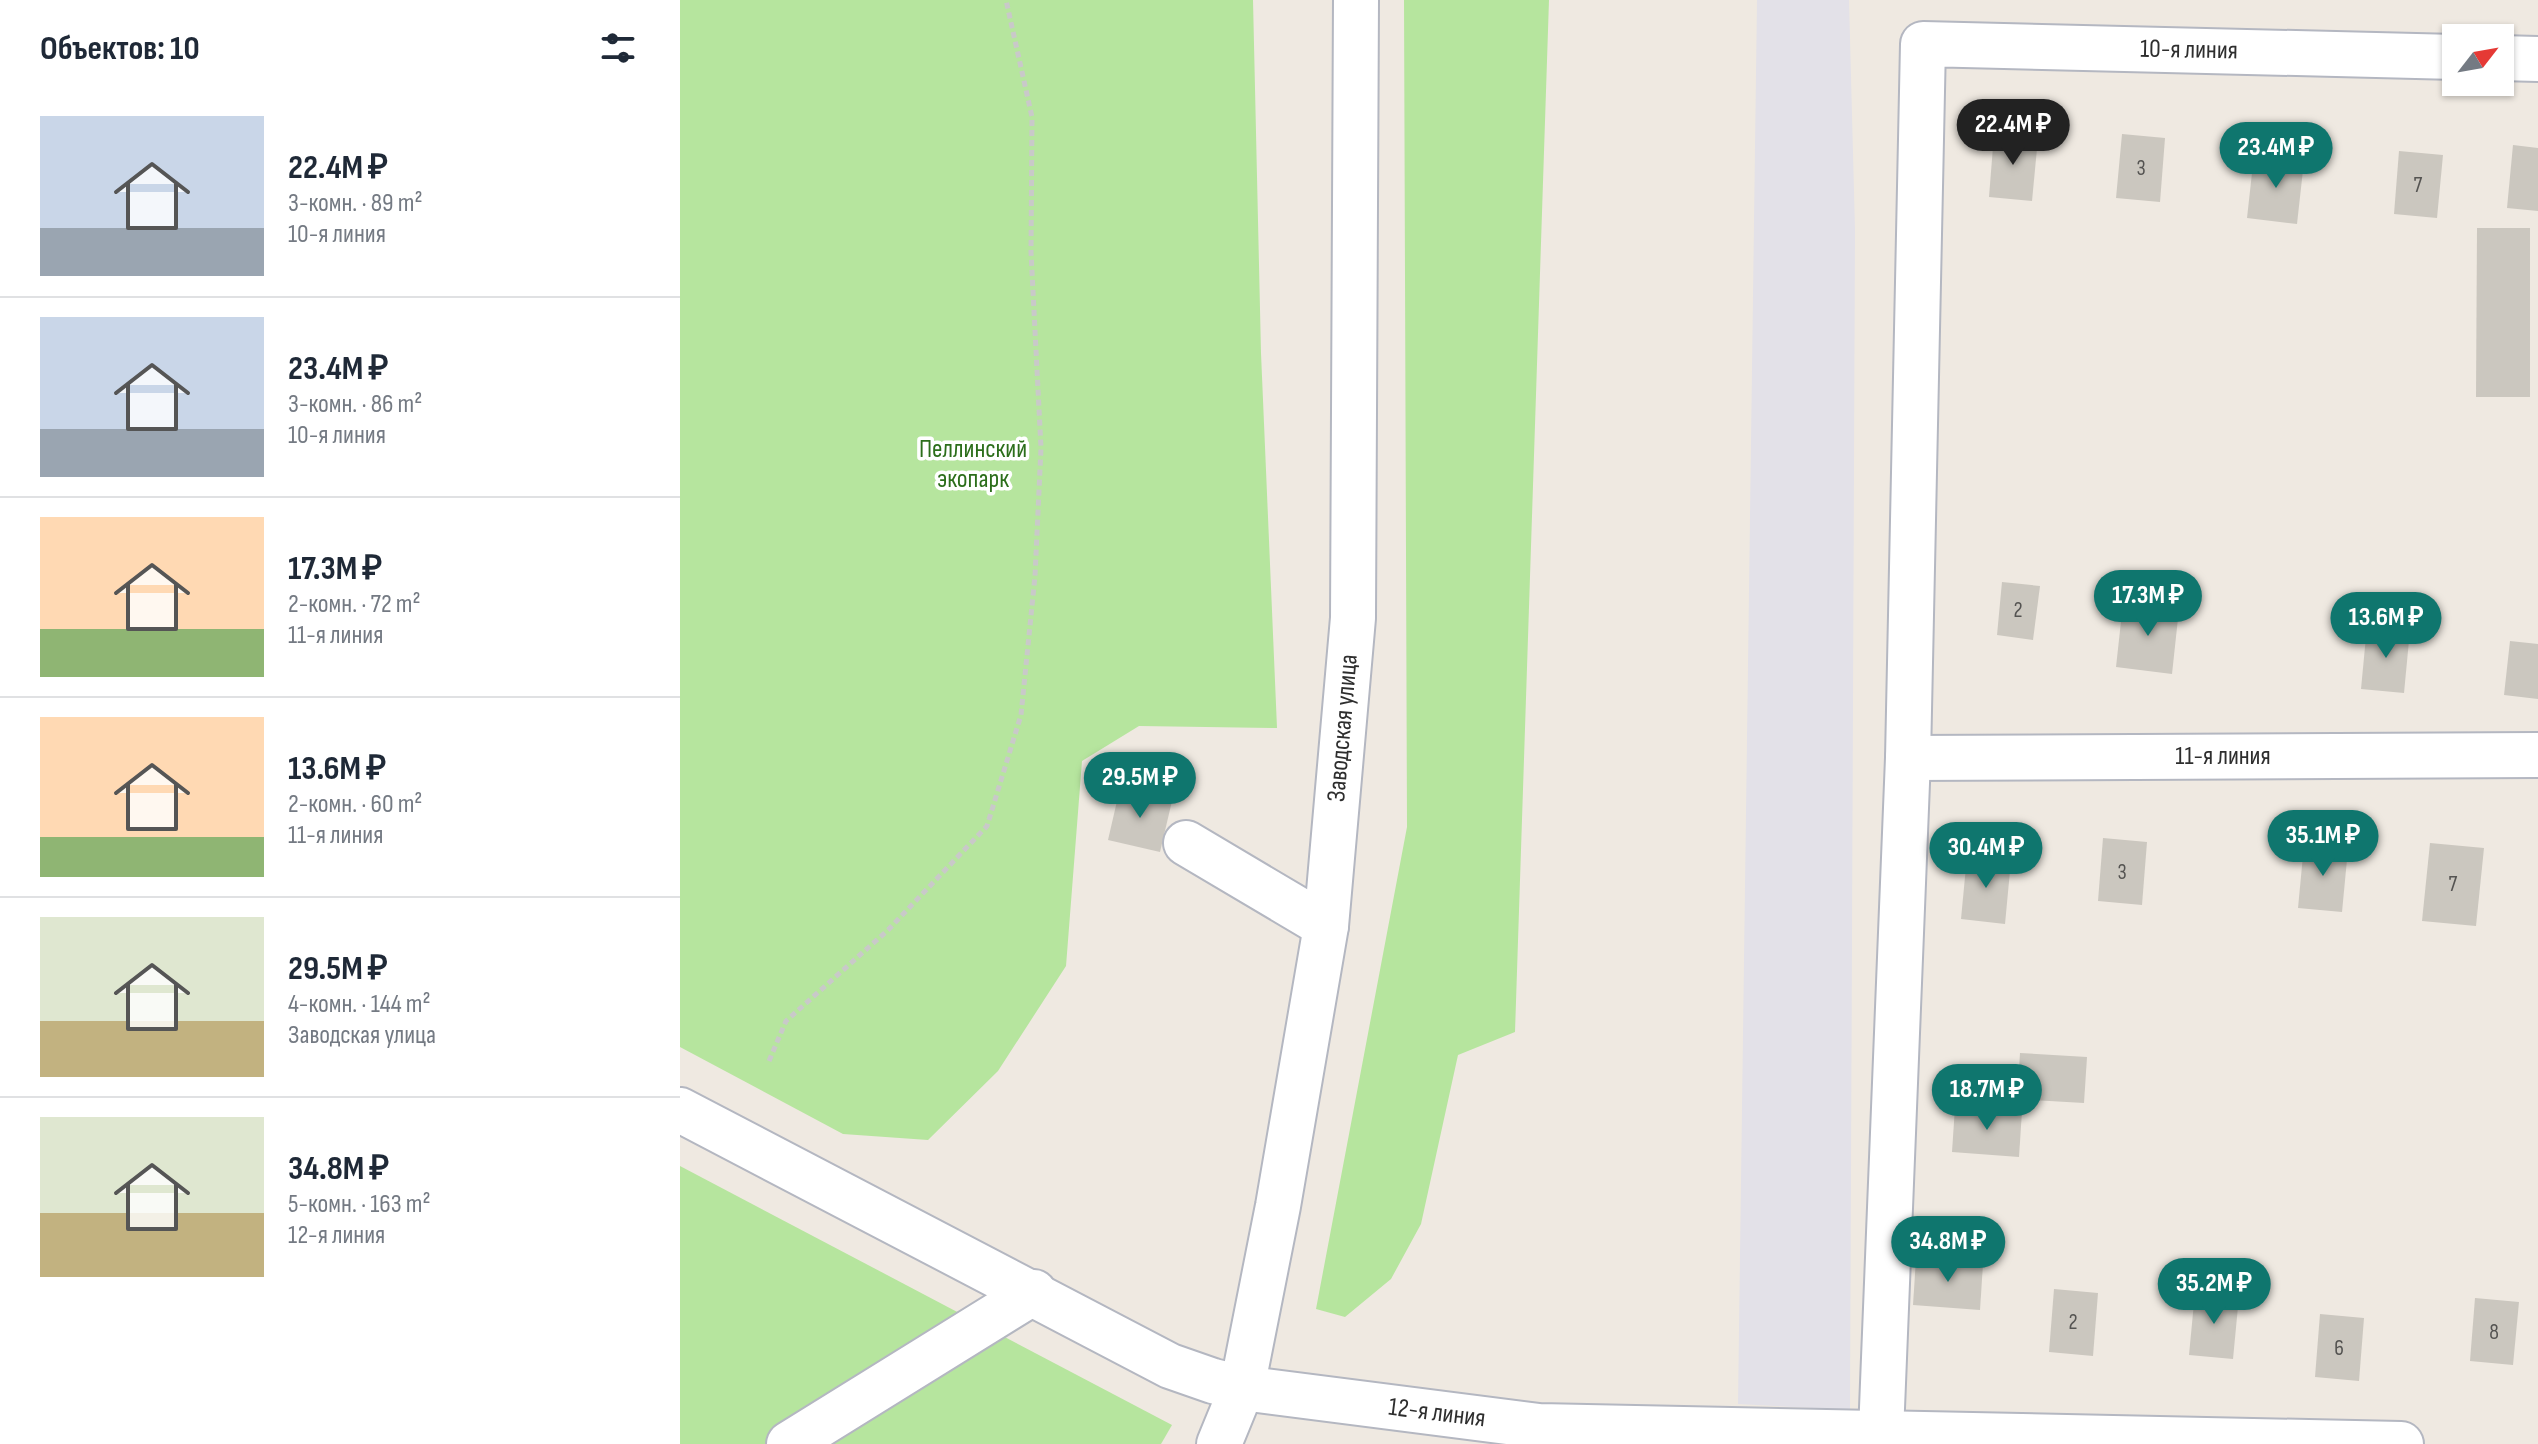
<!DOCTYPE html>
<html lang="ru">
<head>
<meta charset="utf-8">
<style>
  :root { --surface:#fff; --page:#f6f6f7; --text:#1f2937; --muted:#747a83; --line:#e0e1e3; --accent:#0f766e }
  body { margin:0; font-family:"Sofia Sans Condensed",sans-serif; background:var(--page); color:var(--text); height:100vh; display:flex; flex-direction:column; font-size:30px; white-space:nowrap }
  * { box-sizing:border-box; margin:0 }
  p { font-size:26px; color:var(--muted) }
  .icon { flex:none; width:44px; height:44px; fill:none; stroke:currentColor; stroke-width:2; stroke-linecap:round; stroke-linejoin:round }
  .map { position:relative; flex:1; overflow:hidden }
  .drawer { display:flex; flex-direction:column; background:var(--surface); width:680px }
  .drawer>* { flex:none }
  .needle { width:52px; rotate:59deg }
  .fabs { position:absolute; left:1762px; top:24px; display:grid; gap:16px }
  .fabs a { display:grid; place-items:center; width:72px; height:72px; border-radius:0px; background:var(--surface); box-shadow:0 2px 6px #0004; font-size:40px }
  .price { position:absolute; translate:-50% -68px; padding:0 18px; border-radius:28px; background:var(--accent); color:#fff; font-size:26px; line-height:52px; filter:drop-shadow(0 2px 4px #0008) }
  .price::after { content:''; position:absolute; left:50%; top:48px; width:24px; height:18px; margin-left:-12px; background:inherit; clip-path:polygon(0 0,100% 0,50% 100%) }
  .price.current { background:#222; color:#fff }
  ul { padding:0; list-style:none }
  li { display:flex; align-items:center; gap:24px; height:200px; padding:0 40px }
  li+li { border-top:2px solid var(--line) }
  li span { display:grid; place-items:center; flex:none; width:224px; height:160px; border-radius:0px; color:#555 }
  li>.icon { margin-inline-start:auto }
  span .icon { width:96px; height:96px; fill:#fffc; stroke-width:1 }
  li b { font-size:34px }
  h2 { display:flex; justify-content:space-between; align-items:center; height:96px; padding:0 40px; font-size:34px }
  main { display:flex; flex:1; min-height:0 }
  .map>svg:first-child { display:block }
</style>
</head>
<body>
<main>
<section class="drawer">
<h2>Объектов: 10<svg class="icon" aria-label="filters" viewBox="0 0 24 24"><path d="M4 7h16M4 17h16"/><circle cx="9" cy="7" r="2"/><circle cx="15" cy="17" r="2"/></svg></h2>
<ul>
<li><span style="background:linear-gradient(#c9d6e8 70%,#9aa5b1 0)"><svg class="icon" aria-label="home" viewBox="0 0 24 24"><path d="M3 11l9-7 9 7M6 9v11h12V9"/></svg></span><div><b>22.4M ₽</b><p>3-комн. · 89 m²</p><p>10-я линия</p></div></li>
<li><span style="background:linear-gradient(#c9d6e8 70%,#9aa5b1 0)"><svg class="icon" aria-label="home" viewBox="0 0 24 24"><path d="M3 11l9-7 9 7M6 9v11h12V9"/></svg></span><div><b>23.4M ₽</b><p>3-комн. · 86 m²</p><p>10-я линия</p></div></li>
<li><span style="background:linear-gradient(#ffd9b3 70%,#8fb573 0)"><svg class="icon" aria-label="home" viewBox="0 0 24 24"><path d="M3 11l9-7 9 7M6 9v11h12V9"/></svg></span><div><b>17.3M ₽</b><p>2-комн. · 72 m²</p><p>11-я линия</p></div></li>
<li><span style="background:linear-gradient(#ffd9b3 75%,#8fb573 0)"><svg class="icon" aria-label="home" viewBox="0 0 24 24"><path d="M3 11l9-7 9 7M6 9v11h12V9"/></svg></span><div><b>13.6M ₽</b><p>2-комн. · 60 m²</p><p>11-я линия</p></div></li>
<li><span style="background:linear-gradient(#dfe7d0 65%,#c2b280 0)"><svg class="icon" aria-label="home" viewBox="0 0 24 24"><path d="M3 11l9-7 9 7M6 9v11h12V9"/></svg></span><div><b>29.5M ₽</b><p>4-комн. · 144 m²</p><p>Заводская улица</p></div></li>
<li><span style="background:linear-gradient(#dfe7d0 60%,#c2b280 0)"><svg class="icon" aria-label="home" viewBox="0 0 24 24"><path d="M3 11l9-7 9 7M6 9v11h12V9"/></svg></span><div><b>34.8M ₽</b><p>5-комн. · 163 m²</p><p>12-я линия</p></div></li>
</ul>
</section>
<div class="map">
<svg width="1858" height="1444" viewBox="0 0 1858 1444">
  <rect width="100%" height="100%" fill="#efe9e1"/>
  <path fill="#e3e1e8" d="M1077,0H1169L1175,230L1170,1410L1058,1404Z"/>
  <g fill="#b6e59e">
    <path d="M0,0H573L581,353L597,728L459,726L402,761L386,966L318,1071L248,1140L163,1134L0,1047Z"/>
    <path d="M724,0H869L835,1032L778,1055L741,1224L711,1279L665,1317L636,1309L727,827Z"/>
    <path d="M0,1166L492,1425L481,1444H0Z"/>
  </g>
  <g fill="#cbc7bf">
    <path d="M1314,134L1358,138L1352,201L1309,197Z"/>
    <path d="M1442,134L1485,138L1480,202L1436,198Z"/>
    <path d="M1833,145L1858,148V211L1827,208Z"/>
    <path d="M1719,151L1763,155L1757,218L1714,214Z"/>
    <path d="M1574,155L1624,161L1617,224L1567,218Z"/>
    <path d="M1797,228H1850V397H1796Z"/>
    <path d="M1322,582L1360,586L1353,640L1317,635Z"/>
    <path d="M1443,603L1499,609L1492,674L1436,667Z"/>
    <path d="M1687,626L1730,630L1724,693L1681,689Z"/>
    <path d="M1830,641L1858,644V699L1824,695Z"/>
    <path d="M440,788L492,801L480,852L428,840Z"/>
    <path d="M1423,838L1467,842L1462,905L1418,901Z"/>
    <path d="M1750,843L1804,848L1796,926L1742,921Z"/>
    <path d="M1624,845L1668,849L1662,912L1618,908Z"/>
    <path d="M1287,856L1331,860L1325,924L1281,919Z"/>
    <path d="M1340,1053L1407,1057L1404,1103L1337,1099Z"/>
    <path d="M1275,1107L1342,1111L1339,1157L1272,1152Z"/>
    <path d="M1236,1259L1303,1264L1300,1310L1233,1305Z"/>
    <path d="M1374,1289L1418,1293L1413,1356L1369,1352Z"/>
    <path d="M1515,1292L1559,1296L1553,1359L1509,1355Z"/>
    <path d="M1795,1298L1839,1302L1833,1365L1790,1361Z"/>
    <path d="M1640,1314L1684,1318L1679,1381L1635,1377Z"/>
  </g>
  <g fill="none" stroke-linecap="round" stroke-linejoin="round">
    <g stroke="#b4b7c1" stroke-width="48">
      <g id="minor">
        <path d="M1820,58L1858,59"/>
        <path d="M1228,758L1858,755"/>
        <path d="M506,843L646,926"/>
        <path d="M0,1110L490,1366L533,1381L562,1388L859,1426L1721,1444"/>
        <path d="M1201,1433L1228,758L1243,44L1776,57"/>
        <path d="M109,1444L354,1292"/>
        <path d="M539,1444L562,1388L598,1206L646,926L673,618L676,0"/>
      </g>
    </g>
    <path stroke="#c9c9c9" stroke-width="5" stroke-dasharray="6 4" stroke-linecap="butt" d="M89,1061L106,1021L208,930L307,826L341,715L355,576L361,448L351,252L352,117L326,0"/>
    <use href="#minor" stroke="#fff" stroke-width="44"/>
  </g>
  <g text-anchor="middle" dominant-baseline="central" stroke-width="7" stroke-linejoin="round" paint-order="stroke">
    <g font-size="22" fill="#555452">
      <text x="1461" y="168">3</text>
      <text x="1738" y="185">7</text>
      <text x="1338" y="610">2</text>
      <text x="1442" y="872">3</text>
      <text x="1773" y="884">7</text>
      <text x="1393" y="1322">2</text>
      <text x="1814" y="1332">8</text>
      <text x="1659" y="1348">6</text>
    </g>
    <g font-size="26" fill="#2e2e2e" stroke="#fff">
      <text transform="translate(1509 50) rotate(1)">10-я линия</text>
      <text transform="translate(663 728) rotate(-85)">Заводская улица</text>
      <text x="1543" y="756">11-я линия</text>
      <text transform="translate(757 1413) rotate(7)">12-я линия</text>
    </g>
    <g font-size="26" fill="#2c6e1b" stroke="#fff">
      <text x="293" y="449">Пеллинский<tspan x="293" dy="30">экопарк</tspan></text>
    </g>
  </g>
</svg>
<div class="fabs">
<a><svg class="needle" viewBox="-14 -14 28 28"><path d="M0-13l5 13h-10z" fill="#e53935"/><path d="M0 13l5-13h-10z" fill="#747a83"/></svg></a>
</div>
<b class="price current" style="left:1333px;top:167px">22.4M ₽</b>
<b class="price" style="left:1596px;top:190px">23.4M ₽</b>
<b class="price" style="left:1468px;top:638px">17.3M ₽</b>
<b class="price" style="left:1706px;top:660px">13.6M ₽</b>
<b class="price" style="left:460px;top:820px">29.5M ₽</b>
<b class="price" style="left:1643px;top:878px">35.1M ₽</b>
<b class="price" style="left:1306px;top:890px">30.4M ₽</b>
<b class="price" style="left:1307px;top:1132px">18.7M ₽</b>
<b class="price" style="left:1268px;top:1284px">34.8M ₽</b>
<b class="price" style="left:1534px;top:1326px">35.2M ₽</b>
</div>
</main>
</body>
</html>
